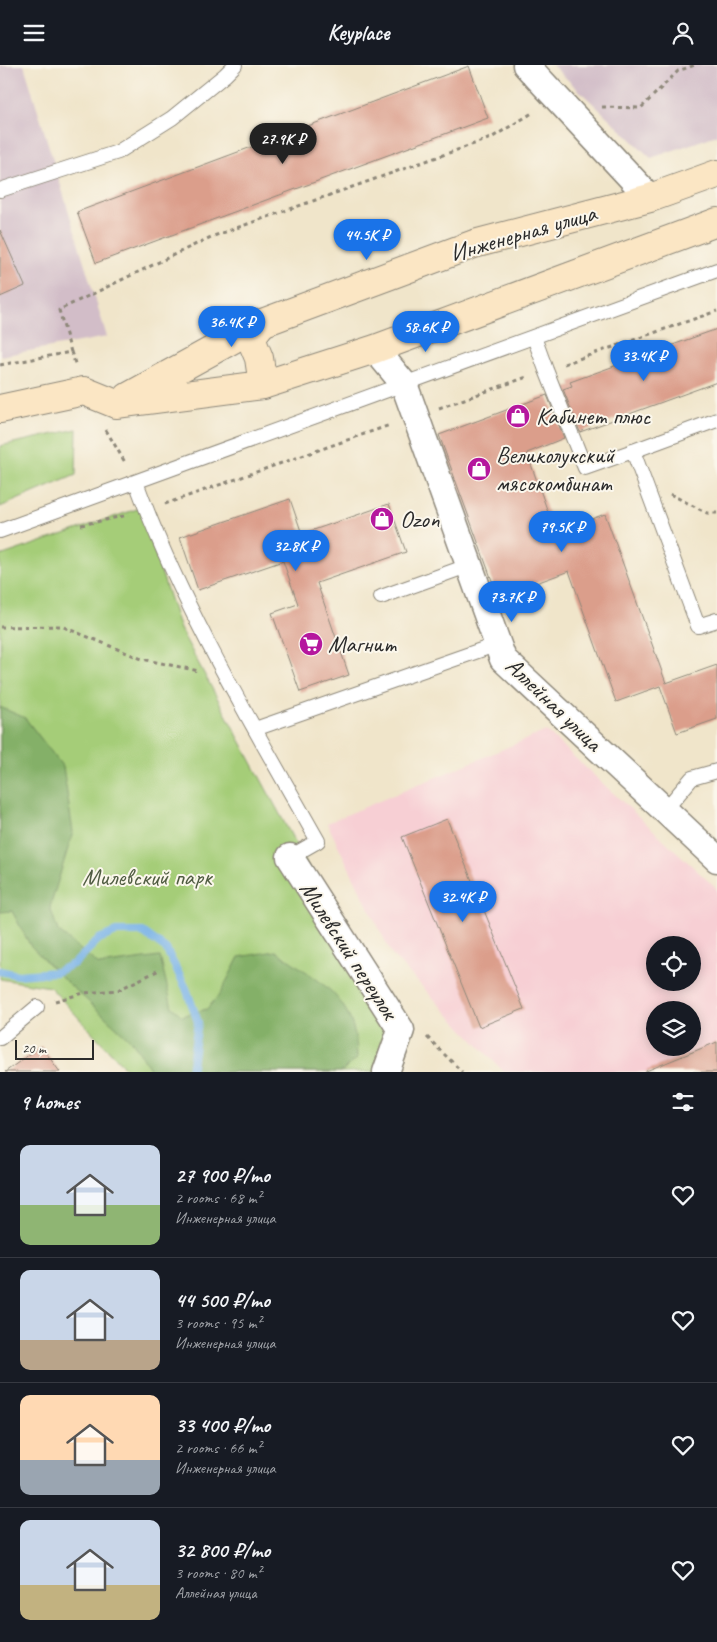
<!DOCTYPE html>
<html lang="en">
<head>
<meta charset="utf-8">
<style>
  :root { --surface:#171b24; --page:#242831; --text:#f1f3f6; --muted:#9ea1a6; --line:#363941; --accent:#1a73e8 }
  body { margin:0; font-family:Caveat,sans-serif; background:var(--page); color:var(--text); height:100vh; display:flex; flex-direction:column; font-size:19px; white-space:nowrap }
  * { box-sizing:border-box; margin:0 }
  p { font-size:16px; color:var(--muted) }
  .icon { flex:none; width:28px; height:28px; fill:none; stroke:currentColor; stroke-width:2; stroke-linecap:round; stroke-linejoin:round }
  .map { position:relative; height:1007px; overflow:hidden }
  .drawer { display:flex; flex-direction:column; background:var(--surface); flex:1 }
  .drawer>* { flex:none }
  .controls { position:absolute; left:646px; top:871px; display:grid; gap:10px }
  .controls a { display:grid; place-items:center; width:55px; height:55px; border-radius:50%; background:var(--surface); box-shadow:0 2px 12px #0003; font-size:25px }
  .scale { position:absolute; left:15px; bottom:12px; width:79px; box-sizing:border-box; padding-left:5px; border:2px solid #2b2b2b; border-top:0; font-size:14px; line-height:18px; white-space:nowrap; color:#2b2b2b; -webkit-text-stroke:4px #fbf7ec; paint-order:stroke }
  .price { position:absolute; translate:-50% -42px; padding:0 11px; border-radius:18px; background:var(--accent); color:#fff; font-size:16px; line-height:32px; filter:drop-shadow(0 1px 2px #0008) }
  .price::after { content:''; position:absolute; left:50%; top:30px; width:15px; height:11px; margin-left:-8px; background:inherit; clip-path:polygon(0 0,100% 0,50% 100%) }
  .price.active { background:#222; color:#fff }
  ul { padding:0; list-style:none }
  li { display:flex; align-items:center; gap:15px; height:125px; padding:0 20px }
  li+li { border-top:1px solid var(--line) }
  li span { display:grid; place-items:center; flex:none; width:140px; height:100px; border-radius:10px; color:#555 }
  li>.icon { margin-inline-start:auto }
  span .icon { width:60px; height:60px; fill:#fffc; stroke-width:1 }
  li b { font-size:21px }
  h2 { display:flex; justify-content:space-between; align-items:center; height:60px; padding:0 20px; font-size:21px }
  header { display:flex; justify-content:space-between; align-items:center; height:65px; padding:0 20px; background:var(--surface); font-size:22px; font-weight:700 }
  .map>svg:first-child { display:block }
</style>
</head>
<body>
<header><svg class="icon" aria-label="menu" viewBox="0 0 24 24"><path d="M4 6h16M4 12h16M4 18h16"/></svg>Keyplace<svg class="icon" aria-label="person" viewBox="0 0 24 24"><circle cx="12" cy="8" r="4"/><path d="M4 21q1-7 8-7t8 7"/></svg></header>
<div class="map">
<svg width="717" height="1007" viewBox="0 0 717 1007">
  <rect width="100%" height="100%" fill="#fbf7ec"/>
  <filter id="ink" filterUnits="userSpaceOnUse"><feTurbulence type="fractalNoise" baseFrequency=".02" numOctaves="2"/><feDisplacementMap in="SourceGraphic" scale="10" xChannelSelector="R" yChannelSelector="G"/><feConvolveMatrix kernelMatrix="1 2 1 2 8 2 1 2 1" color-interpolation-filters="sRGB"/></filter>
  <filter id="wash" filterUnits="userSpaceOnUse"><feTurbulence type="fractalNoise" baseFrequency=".0096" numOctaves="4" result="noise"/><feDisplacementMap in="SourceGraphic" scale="20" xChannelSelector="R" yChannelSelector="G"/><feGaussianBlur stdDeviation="1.12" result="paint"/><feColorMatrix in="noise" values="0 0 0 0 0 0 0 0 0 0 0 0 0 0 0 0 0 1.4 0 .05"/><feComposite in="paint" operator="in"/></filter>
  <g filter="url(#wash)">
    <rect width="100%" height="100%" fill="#f0e5ca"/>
    <path fill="#f7cfd4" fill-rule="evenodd" d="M546,666L717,824V1007H504L392,890L327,758ZM655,880H692V918H655ZM655,945H692V982H655Z"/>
    <g fill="#d2bdc8">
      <path d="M0,0H24L107,272L0,291Z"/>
      <path d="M552,0H717V70L651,93Z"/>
    </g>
    <g fill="#a5cd78" stroke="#687c52">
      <path d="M77,364L76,410L0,442V381Z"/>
      <path d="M140,443L180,564L359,896L410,973L380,1007H129L50,922L0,914V491Z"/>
    </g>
    <path fill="#84b068" stroke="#586e4a" d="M0,642L25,653L63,702L73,767L50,842L58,866L99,900L160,892L172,942L182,951L207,944L220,929L239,892L276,886C321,918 357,932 357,994L341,1007H152L134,979L125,970L56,907L30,880L12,846L0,847Z"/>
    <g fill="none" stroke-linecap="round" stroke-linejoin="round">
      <path stroke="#74b0e6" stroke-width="8" d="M0,906L18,910L56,907L75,898L99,874L116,867H143L166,884L186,923L198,957L191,1007"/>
    </g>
    <g id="blocks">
      <g fill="#db9e8b">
        <path d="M469,1L488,53L96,198L77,147Z"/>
        <path d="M0,165L25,221L0,232Z"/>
        <path d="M717,264V317L580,367L563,324L572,321L570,317Z"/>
        <path d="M547,330L564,373L527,388L555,467L605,449L666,618L717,600V654L677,668L660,621L616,637L569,506L498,532L439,370Z"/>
        <path d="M290,434L302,469L389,439L406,487L317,518L349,610L300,627L272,548L298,539L283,496L198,525L180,472Z"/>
        <path d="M447,754L524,944L479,962L402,772Z"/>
        <path d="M717,977V1007H646V1006Z"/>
        <path d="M41,981L60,1007H5Z"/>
      </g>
    </g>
  </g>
  <g filter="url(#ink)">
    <use href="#blocks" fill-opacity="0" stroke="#8e887a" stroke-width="1"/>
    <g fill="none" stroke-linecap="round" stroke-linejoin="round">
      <g stroke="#8e887a" stroke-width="16">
        <g id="service">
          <path d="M0,125L118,87L172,53L225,10L235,0"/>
          <path d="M534,272L546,305L585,403L633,386L698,561L717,555"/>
          <path d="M633,386L717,355"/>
          <path d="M136,417C182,543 252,659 318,776L290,792"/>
          <path d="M0,466L717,205"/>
          <path d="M381,532L470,500"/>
          <path d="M255,664L498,579"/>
          <path d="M665,745L692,713L717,706"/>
          <path d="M0,973L37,942"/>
        </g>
      </g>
      <g stroke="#8e887a" stroke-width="29">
        <g id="minor">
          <path d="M526,0L650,133"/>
          <path d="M375,284L404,319L503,594L717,794"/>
          <path d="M290,792L401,965L386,1007"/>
        </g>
      </g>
      <g stroke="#8e887a" stroke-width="30">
        <g id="secondary">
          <path d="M262,258L252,271L254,281L259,293L263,320"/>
          <path d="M128,332L262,258L474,179L650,133L717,109"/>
          <path d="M0,344L84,326L116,339L263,320L375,284L717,157"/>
        </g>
      </g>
      <g stroke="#8e887a" stroke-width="3" stroke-dasharray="4 4" stroke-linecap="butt">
        <path d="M602,42L641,43L678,6L695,0"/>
        <path d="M71,287L59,245L211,172L491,73L534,47"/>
        <path d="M564,299L717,246"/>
        <path d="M0,300L71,287L76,301"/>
        <path d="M439,343L527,312"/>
        <path d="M106,365L126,399"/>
        <path d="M670,429L707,448H717"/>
        <path d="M165,439L390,360"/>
        <path d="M81,460L128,450"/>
        <path d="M0,562L61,561L142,594L199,606"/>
        <path d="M55,936L84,928L118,925L159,905"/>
        <path d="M427,972L462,1007"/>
      </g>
      <use href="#service" stroke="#fff" stroke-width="14"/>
      <use href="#minor" stroke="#fff" stroke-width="26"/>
      <use href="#secondary" stroke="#fbe6c4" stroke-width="28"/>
    </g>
  </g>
  <defs>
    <g id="shop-disc" transform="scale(1.25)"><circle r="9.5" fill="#b5179e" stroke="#fbf7ec"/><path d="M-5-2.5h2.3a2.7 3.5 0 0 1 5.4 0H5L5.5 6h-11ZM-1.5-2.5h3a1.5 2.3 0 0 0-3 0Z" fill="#fff"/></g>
    <g id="supermarket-disc" transform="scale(1.25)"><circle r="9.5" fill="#b5179e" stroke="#fbf7ec"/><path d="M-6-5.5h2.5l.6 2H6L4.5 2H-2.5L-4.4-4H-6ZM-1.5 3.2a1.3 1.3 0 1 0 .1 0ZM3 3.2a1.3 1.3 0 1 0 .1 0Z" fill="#fff"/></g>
  </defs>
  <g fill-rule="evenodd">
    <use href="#shop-disc" x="518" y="351"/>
    <use href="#shop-disc" x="479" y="404"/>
    <use href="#shop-disc" x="382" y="454"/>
    <use href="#supermarket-disc" x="311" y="579"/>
  </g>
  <g text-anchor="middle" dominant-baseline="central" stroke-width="4" stroke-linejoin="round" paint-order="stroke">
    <g font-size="24" fill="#2b2b2b" stroke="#fbf7ec">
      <text transform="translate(523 168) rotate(-16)">Инженерная улица</text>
      <text transform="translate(554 639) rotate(44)">Аллейная улица</text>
      <text transform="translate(349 885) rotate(57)">Милевский переулок</text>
    </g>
    <g font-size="24" fill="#2b2b2b" stroke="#fbf7ec" text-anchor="start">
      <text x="536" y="351">Кабинет плюс</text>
      <text x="496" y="390">Великолукский<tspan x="496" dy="28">мясокомбинат</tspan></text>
      <text x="400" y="454">Ozon</text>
      <text x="328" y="579">Магнит</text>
    </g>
    <g font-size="24" fill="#505c42" stroke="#fbf7ec">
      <text x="147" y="812">Милевский парк</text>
    </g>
  </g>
</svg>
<div class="controls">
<a><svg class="icon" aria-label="locate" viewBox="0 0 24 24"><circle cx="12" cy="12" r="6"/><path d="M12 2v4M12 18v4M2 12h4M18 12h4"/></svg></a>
<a><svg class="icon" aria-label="layers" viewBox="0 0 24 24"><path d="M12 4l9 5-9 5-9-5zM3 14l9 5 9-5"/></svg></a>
</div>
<div class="scale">20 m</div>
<b class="price active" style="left:283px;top:100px">27.9K ₽</b>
<b class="price" style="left:367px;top:196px">44.5K ₽</b>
<b class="price" style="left:232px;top:283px">36.4K ₽</b>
<b class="price" style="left:426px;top:288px">58.6K ₽</b>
<b class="price" style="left:644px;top:317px">33.4K ₽</b>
<b class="price" style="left:562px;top:488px">79.5K ₽</b>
<b class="price" style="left:296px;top:507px">32.8K ₽</b>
<b class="price" style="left:512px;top:558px">73.7K ₽</b>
<b class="price" style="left:463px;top:858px">32.4K ₽</b>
</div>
<section class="drawer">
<h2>9 homes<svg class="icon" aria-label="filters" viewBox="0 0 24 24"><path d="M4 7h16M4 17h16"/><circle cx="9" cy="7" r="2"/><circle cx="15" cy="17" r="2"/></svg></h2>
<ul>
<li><span style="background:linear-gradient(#c9d6e8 60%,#8fb573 0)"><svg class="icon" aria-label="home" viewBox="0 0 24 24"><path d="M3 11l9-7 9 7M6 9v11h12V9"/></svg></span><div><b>27 900 ₽/mo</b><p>2 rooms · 68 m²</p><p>Инженерная улица</p></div><svg class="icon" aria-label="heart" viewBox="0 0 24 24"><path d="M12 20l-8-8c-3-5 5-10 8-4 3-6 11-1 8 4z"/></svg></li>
<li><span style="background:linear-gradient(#c9d6e8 70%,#b9a48a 0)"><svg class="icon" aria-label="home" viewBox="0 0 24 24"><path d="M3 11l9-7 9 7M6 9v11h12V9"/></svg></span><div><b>44 500 ₽/mo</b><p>3 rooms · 95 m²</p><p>Инженерная улица</p></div><svg class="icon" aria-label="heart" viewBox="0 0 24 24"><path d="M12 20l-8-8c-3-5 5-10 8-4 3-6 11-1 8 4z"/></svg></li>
<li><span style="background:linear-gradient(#ffd9b3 65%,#9aa5b1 0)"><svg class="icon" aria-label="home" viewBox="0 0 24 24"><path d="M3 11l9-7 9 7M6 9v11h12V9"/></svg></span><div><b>33 400 ₽/mo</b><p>2 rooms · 66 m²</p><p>Инженерная улица</p></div><svg class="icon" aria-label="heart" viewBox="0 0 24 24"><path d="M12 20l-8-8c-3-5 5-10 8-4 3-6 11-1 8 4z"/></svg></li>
<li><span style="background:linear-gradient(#c9d6e8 65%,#c2b280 0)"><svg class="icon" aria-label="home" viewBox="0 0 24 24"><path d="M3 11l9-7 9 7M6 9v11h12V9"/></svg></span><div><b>32 800 ₽/mo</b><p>3 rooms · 80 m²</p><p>Аллейная улица</p></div><svg class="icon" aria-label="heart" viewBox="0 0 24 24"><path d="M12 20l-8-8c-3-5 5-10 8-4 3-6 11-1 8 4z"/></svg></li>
</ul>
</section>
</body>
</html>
